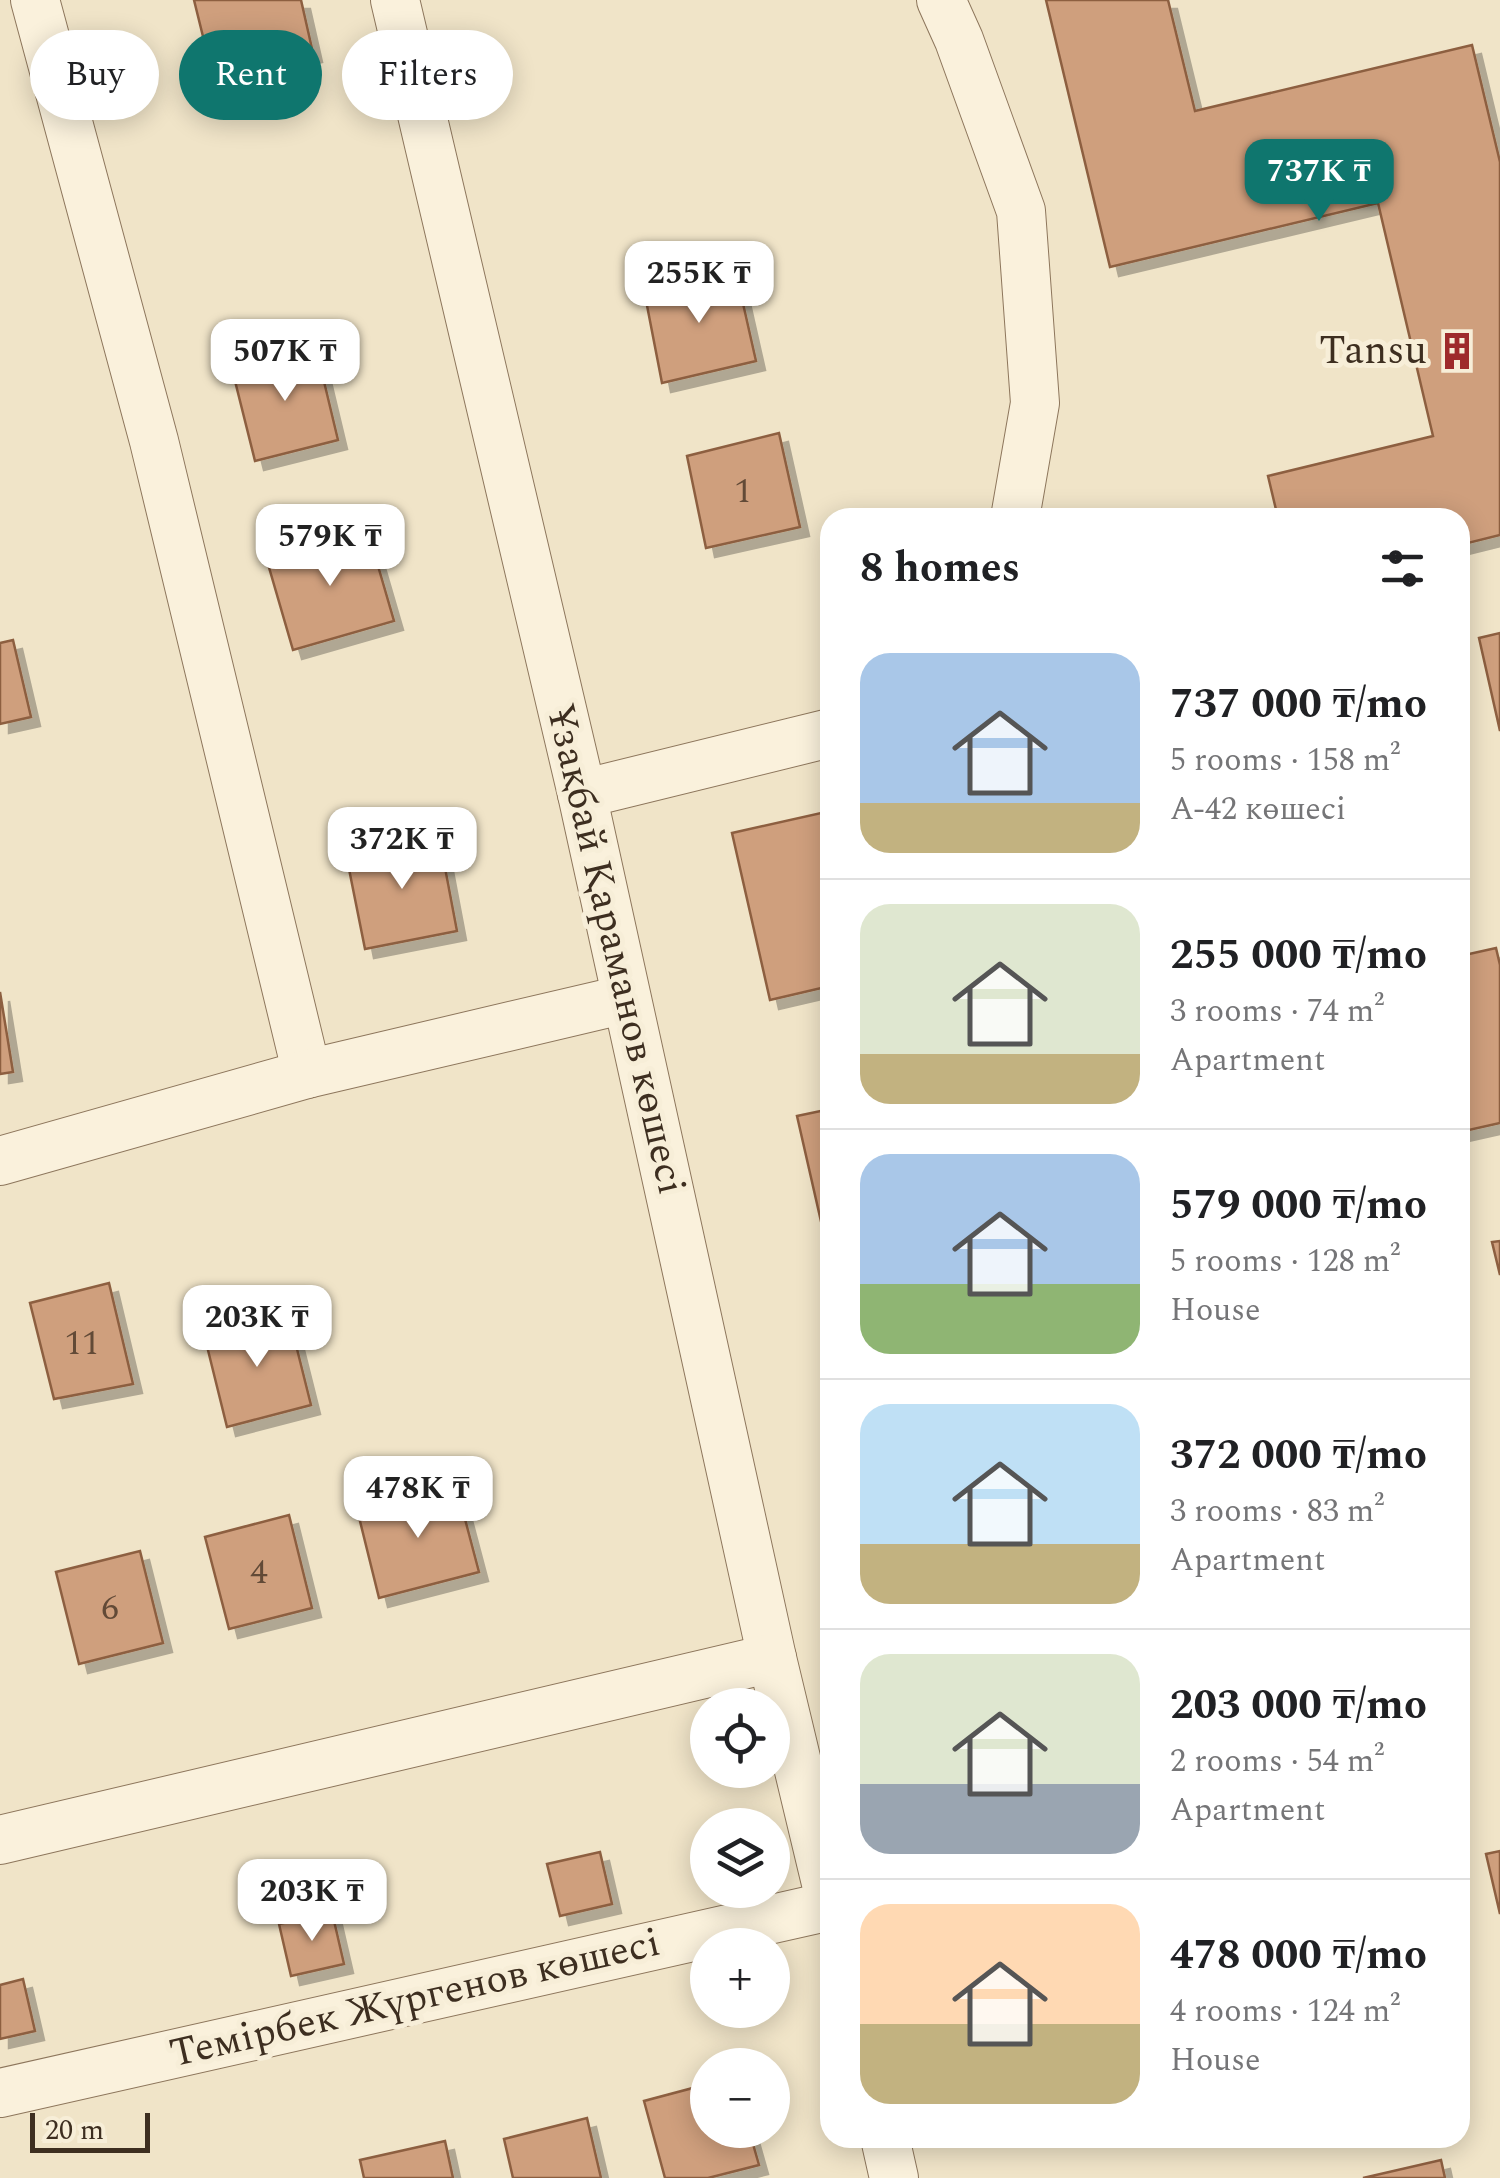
<!DOCTYPE html>
<html lang="en">
<head>
<meta charset="utf-8">
<style>
  :root { --surface:#fff; --page:#f2f2f2; --text:#202124; --muted:#757577; --line:#e0e0e0; --accent:#0f766e }
  body { margin:0; font-family:Spectral,serif; background:var(--page); color:var(--text); height:100vh; display:flex; flex-direction:column; font-size:38px; white-space:nowrap }
  * { box-sizing:border-box; margin:0 }
  p { font-size:32px; color:var(--muted) }
  .icon { flex:none; width:55px; height:55px; fill:none; stroke:currentColor; stroke-width:2; stroke-linecap:round; stroke-linejoin:round }
  .map { position:relative; flex:1; overflow:hidden }
  .details { position:absolute; left:820px; top:508px; width:650px; height:1640px; display:flex; flex-direction:column; background:var(--surface); border-radius:30px; box-shadow:0 5px 25px #0003 }
  .details>* { flex:none }
  .banner { position:absolute; left:30px; top:30px; width:640px; height:90px; display:flex; gap:20px }
  .fabs { position:absolute; left:690px; top:1688px; display:grid; gap:20px }
  .fabs a { display:grid; place-items:center; width:100px; height:100px; border-radius:50%; background:var(--surface); box-shadow:0 5px 25px #0003; font-size:50px }
  .scale { position:absolute; left:30px; bottom:25px; width:120px; box-sizing:border-box; padding-left:10px; border:5px solid #3d2e20; border-top:0; font-size:28px; line-height:35px; white-space:nowrap; color:#3d2e20; -webkit-text-stroke:8px #f7eed8; paint-order:stroke }
  .price { position:absolute; translate:-50% -85px; padding:0 22px; border-radius:20px; background:#fff; color:#222; font-size:32px; line-height:65px; filter:drop-shadow(0 2px 5px #0008) }
  .price::after { content:''; position:absolute; left:50%; top:60px; width:30px; height:22px; margin-left:-15px; background:inherit; clip-path:polygon(0 0,100% 0,50% 100%) }
  .price.current { background:var(--accent); color:#fff }
  ul { padding:0; list-style:none }
  li { display:flex; align-items:center; gap:30px; height:250px; padding:0 40px }
  li+li { border-top:2px solid var(--line) }
  li span { display:grid; place-items:center; flex:none; width:280px; height:200px; border-radius:30px; color:#555 }
  li>.icon { margin-inline-start:auto }
  span .icon { width:120px; height:120px; fill:#fffc; stroke-width:1 }
  li b { font-size:42px }
  h2 { display:flex; justify-content:space-between; align-items:center; height:120px; padding:0 40px; font-size:42px }
  .chip { padding:0 35px; border-radius:45px; background:var(--surface); box-shadow:0 5px 25px #0003; font-size:35px; line-height:90px }
  .chip.current { background:var(--accent); color:#fff }
  .map>svg:first-child { display:block }
</style>
</head>
<body>
<div class="map">
<svg width="1500" height="2178" viewBox="0 0 1500 2178">
  <defs>
    <filter id="shadow"><feDropShadow dx="9" dy="9" stdDeviation="0" flood-color="#0004"/></filter>
  </defs>
  <rect width="100%" height="100%" fill="#f0e4c8"/>
  <g fill="#cf9f7d" stroke="#8d5f41" stroke-width="2.5" filter="url(#shadow)">
    <path d="M194,0H301L313,53L213,77Z"/>
    <path d="M1046,0H1168L1195,111L1472,45L1500,162V535L1460,545V518H1278L1268,476L1433,436L1378,203L1110,267Z"/>
    <path d="M735,268L756,361L662,383L644,290Z"/>
    <path d="M316,348L338,440L255,461L232,369Z"/>
    <path d="M779,433L800,527L706,548L687,456Z"/>
    <path d="M367,528L394,621L293,650L266,557Z"/>
    <path d="M1500,633V731L1479,638Z"/>
    <path d="M13,640L31,717L0,724V643Z"/>
    <path d="M830,811V986L770,1000L732,833Z"/>
    <path d="M439,836L457,931L365,949L346,854Z"/>
    <path d="M1496,948L1500,965V1123L1460,1132V956Z"/>
    <path d="M0,992L13,1072L0,1074Z"/>
    <path d="M830,1109V1261L797,1116Z"/>
    <path d="M1500,1241V1275L1492,1242Z"/>
    <path d="M109,1283L133,1384L54,1399L30,1303Z"/>
    <path d="M288,1313L311,1405L227,1427L204,1334Z"/>
    <path d="M456,1485L479,1572L379,1598L357,1509Z"/>
    <path d="M289,1515L312,1608L229,1629L205,1537Z"/>
    <path d="M140,1551L163,1643L79,1664L56,1572Z"/>
    <path d="M1500,1851V1914L1486,1854Z"/>
    <path d="M600,1852L612,1904L560,1916L547,1864Z"/>
    <path d="M332,1912L344,1964L291,1976L279,1924Z"/>
    <path d="M23,1979L35,2031L0,2039V1985Z"/>
    <path d="M708,2084V2130H749L759,2165L708,2178H665L644,2101Z"/>
    <path d="M587,2118L601,2178H513L504,2139Z"/>
    <path d="M445,2141L453,2178H364L360,2160Z"/>
    <path d="M1441,2160L1445,2178H1363Z"/>
  </g>
  <g fill="none" stroke-linecap="round" stroke-linejoin="round">
    <g stroke="#8d765c" stroke-width="50">
      <g id="street">
        <path d="M35,0L154,441L307,1074"/>
        <path d="M395,0L582,794L772,1658L830,1900"/>
        <path d="M941,0L959,40L1021,211L1035,403L1015,518"/>
        <path d="M582,794L830,733"/>
        <path d="M0,1161L307,1074L626,999"/>
        <path d="M0,1840L772,1658"/>
        <path d="M0,2093L830,1906"/>
        <path d="M885,2138L894,2178"/>
      </g>
    </g>
    <use href="#street" stroke="#faf1dc" stroke-width="48"/>
  </g>
  <defs>
    <g id="building-bare" transform="scale(3)"><path d="M-4-6H4V6H1V3H-1V6H-4ZM-2.5-4.3h1.7v1.8h-1.7ZM.8-4.3h1.7v1.8H.8ZM-2.5-1h1.7V.8h-1.7ZM.8-1h1.7V.8H.8Z" fill="#9e2a2b" stroke="#f7eed8" stroke-width="2.5" paint-order="stroke"/></g>
  </defs>
  <g fill-rule="evenodd">
    <use href="#building-bare" x="1457" y="351"/>
  </g>
  <g text-anchor="middle" dominant-baseline="central" stroke-width="10" stroke-linejoin="round" paint-order="stroke">
    <g font-size="35" fill="#624a37">
      <text x="743" y="491">1</text>
      <text x="82" y="1343">11</text>
      <text x="259" y="1572">4</text>
      <text x="110" y="1608">6</text>
    </g>
    <g font-size="40" fill="#3d2e20" stroke="#f7eed8" text-anchor="end">
      <text x="1427" y="351">Tansu</text>
    </g>
    <g font-size="40" fill="#3d2e20" stroke="#f7eed8">
      <text transform="translate(615 949) rotate(77)">Ұзақбай Қараманов көшесі</text>
      <text transform="translate(415 1999) rotate(-13)">Темірбек Жүргенов көшесі</text>
    </g>
  </g>
</svg>
<div class="fabs">
<a><svg class="icon" aria-label="locate" viewBox="0 0 24 24"><circle cx="12" cy="12" r="6"/><path d="M12 2v4M12 18v4M2 12h4M18 12h4"/></svg></a>
<a><svg class="icon" aria-label="layers" viewBox="0 0 24 24"><path d="M12 4l9 5-9 5-9-5zM3 14l9 5 9-5"/></svg></a>
<a>+</a>
<a>−</a>
</div>
<div class="scale">20 m</div>
<b class="price current" style="left:1319px;top:224px">737K ₸</b>
<b class="price" style="left:699px;top:326px">255K ₸</b>
<b class="price" style="left:285px;top:404px">507K ₸</b>
<b class="price" style="left:330px;top:589px">579K ₸</b>
<b class="price" style="left:402px;top:892px">372K ₸</b>
<b class="price" style="left:257px;top:1370px">203K ₸</b>
<b class="price" style="left:418px;top:1541px">478K ₸</b>
<b class="price" style="left:312px;top:1944px">203K ₸</b>
<div class="banner">
<a class="chip">Buy</a>
<a class="chip current">Rent</a>
<a class="chip">Filters</a>
</div>
<section class="details">
<h2>8 homes<svg class="icon" aria-label="filters" viewBox="0 0 24 24"><path d="M4 7h16M4 17h16"/><circle cx="9" cy="7" r="2"/><circle cx="15" cy="17" r="2"/></svg></h2>
<ul>
<li><span style="background:linear-gradient(#a9c7e8 75%,#c2b280 0)"><svg class="icon" aria-label="home" viewBox="0 0 24 24"><path d="M3 11l9-7 9 7M6 9v11h12V9"/></svg></span><div><b>737 000 ₸/mo</b><p>5 rooms · 158 m²</p><p>А-42 көшесі</p></div></li>
<li><span style="background:linear-gradient(#dfe7d0 75%,#c2b280 0)"><svg class="icon" aria-label="home" viewBox="0 0 24 24"><path d="M3 11l9-7 9 7M6 9v11h12V9"/></svg></span><div><b>255 000 ₸/mo</b><p>3 rooms · 74 m²</p><p>Apartment</p></div></li>
<li><span style="background:linear-gradient(#a9c7e8 65%,#8fb573 0)"><svg class="icon" aria-label="home" viewBox="0 0 24 24"><path d="M3 11l9-7 9 7M6 9v11h12V9"/></svg></span><div><b>579 000 ₸/mo</b><p>5 rooms · 128 m²</p><p>House</p></div></li>
<li><span style="background:linear-gradient(#bfe0f5 70%,#c2b280 0)"><svg class="icon" aria-label="home" viewBox="0 0 24 24"><path d="M3 11l9-7 9 7M6 9v11h12V9"/></svg></span><div><b>372 000 ₸/mo</b><p>3 rooms · 83 m²</p><p>Apartment</p></div></li>
<li><span style="background:linear-gradient(#dfe7d0 65%,#9aa5b1 0)"><svg class="icon" aria-label="home" viewBox="0 0 24 24"><path d="M3 11l9-7 9 7M6 9v11h12V9"/></svg></span><div><b>203 000 ₸/mo</b><p>2 rooms · 54 m²</p><p>Apartment</p></div></li>
<li><span style="background:linear-gradient(#ffd9b3 60%,#c2b280 0)"><svg class="icon" aria-label="home" viewBox="0 0 24 24"><path d="M3 11l9-7 9 7M6 9v11h12V9"/></svg></span><div><b>478 000 ₸/mo</b><p>4 rooms · 124 m²</p><p>House</p></div></li>
</ul>
</section>
</div>
</body>
</html>
